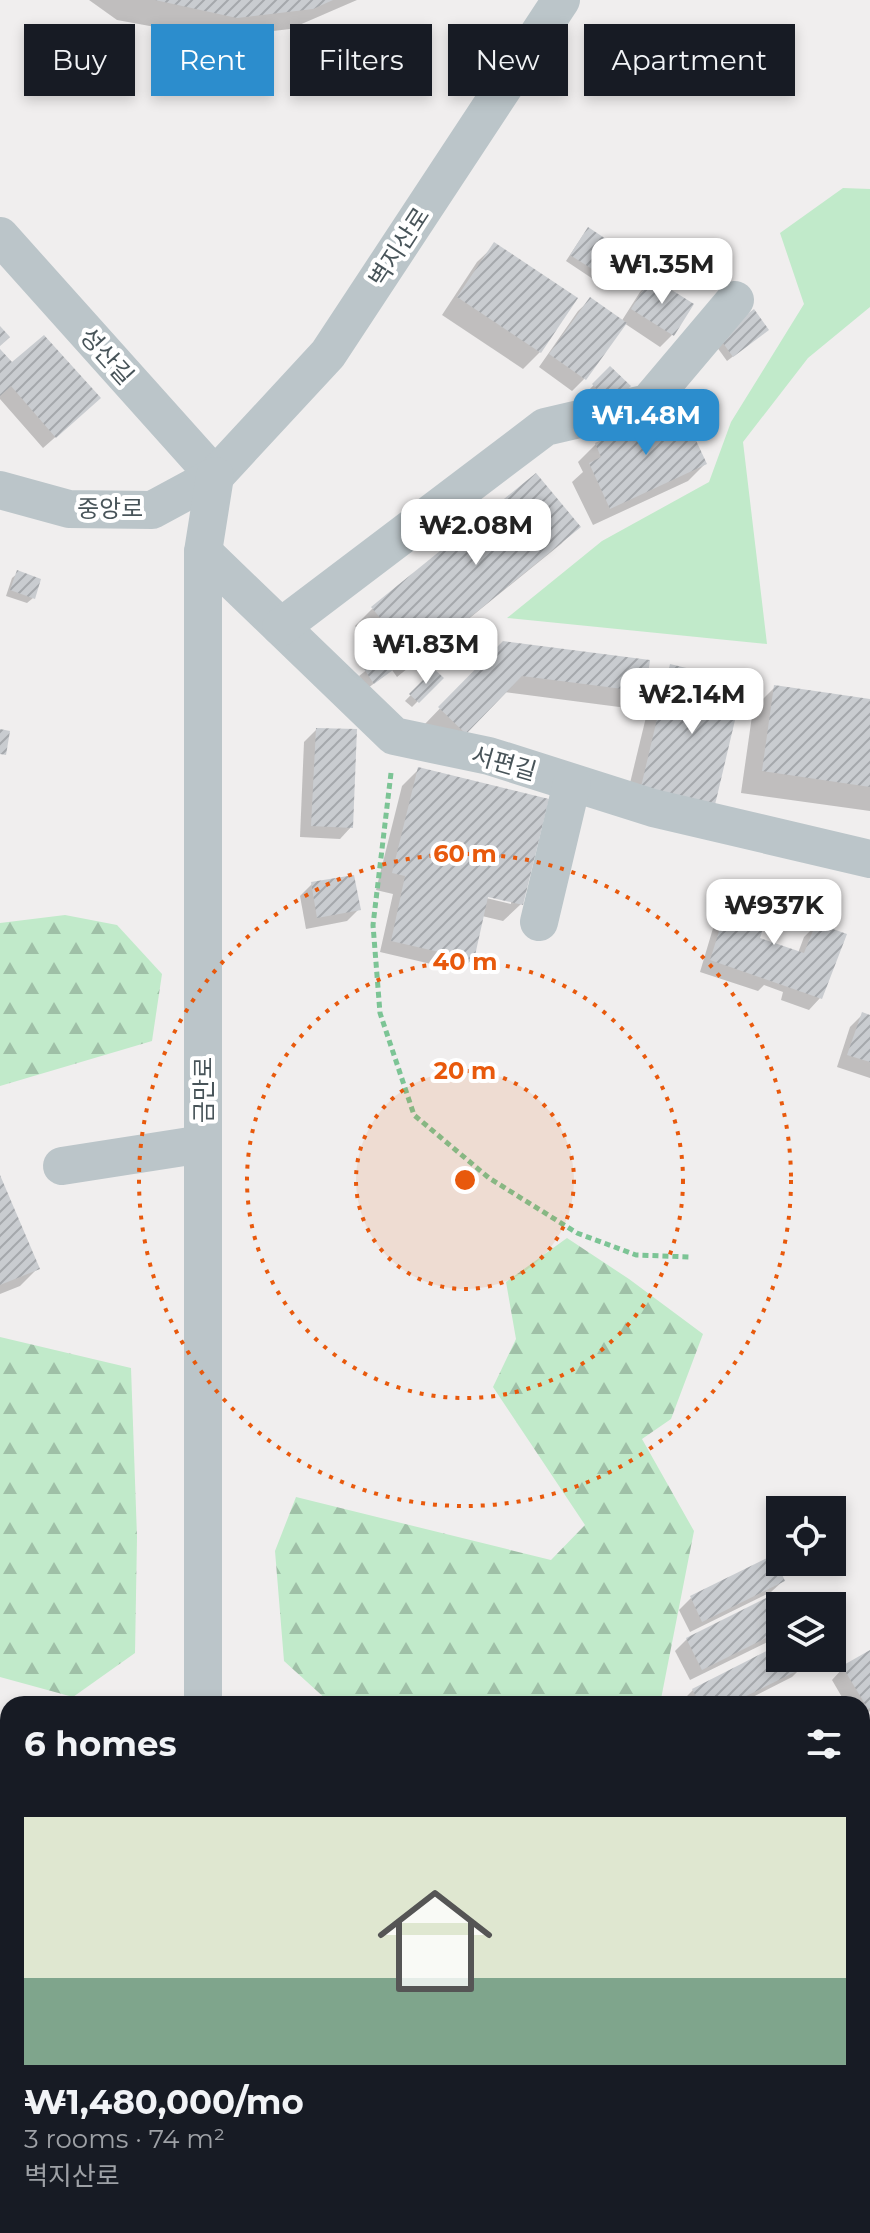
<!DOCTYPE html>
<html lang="en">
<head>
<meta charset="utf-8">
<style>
  :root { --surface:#171b24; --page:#242831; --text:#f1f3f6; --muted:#9ea1a6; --line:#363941; --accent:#2c8dcd }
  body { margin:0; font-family:Montserrat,"Noto Sans KR",sans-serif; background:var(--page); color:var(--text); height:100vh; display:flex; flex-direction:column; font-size:30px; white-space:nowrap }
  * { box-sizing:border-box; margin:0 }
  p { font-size:26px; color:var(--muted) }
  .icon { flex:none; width:44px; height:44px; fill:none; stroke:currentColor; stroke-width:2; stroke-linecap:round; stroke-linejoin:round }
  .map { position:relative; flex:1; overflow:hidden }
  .drawer { position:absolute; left:0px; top:1696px; width:870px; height:538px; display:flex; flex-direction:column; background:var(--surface); border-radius:24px 24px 0 0; box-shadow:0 4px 12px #0003 }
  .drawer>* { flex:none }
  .guide { position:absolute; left:24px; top:24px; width:822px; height:72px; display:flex; gap:16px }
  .tools { position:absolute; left:766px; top:1496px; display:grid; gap:16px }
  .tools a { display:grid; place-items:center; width:80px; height:80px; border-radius:0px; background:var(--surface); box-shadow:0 4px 12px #0003; font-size:40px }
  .price { position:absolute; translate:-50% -68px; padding:0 18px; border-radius:16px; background:#fff; color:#222; font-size:26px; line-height:52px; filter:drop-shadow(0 2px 4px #0008) }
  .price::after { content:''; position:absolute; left:50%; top:48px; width:24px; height:18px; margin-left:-12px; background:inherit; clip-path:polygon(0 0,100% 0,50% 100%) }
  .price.on { background:var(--accent); color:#fff }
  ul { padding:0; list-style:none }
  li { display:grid; align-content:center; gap:16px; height:424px; padding:0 24px }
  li+li { border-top:2px solid var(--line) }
  li span { display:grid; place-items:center; height:248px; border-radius:0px; color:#555 }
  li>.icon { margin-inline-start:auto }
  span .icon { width:144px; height:144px; fill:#fffc; stroke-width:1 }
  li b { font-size:34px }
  h2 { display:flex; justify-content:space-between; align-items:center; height:96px; padding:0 24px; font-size:34px }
  .tag { padding:0 28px; border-radius:0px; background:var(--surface); box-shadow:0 4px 12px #0003; font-size:28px; line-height:72px }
  .tag.on { background:var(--accent); color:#fff }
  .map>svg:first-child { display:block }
</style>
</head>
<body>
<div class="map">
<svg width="870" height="2233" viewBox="0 0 870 2233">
  <defs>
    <pattern id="forest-firs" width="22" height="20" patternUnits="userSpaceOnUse" patternTransform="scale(2)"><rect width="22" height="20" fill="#c1eaca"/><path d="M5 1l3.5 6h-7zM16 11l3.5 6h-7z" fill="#9fc0a7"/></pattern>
    <pattern id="building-hatch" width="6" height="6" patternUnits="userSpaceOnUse" patternTransform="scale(2)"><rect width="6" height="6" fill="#c9ccd0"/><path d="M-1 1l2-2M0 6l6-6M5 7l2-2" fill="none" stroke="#a5a8ac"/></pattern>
  </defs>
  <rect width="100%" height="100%" fill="#f0eeee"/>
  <path fill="#c1eaca" d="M843,188L870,189V307L808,358L743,442L767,644L507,618L602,541L709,482L731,422L804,304L780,233Z"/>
  <g fill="url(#forest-firs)">
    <path d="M65,915L117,925L162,974L152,1041L0,1086V923Z"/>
    <path d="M567,1238L629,1279L703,1334L671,1419L642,1439L694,1531L660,1704H348L328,1701L284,1661L275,1551L296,1497L551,1560L585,1525L493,1387L516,1339L506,1282Z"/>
    <path d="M0,1337L131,1368L137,1537L135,1653L73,1697L0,1677Z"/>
  </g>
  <g fill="#0003" fill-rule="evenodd">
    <path d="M89,0H357L290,29L215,38L117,20Z"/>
    <path d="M583,235L616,248L593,279L566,261Z"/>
    <path d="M495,245L540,352L523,369L442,315L477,262Z"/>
    <path d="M652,280L672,335L660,347L624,323L584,379L572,391L539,367L578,311L590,300L621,322L640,292Z"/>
    <path d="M761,335L727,361L714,343Z"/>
    <path d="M0,352L12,365L86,410L43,448L0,399Z"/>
    <path d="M610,368L605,409L588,391Z"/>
    <path d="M596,444L705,464L688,481L593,525L572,482L583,472L578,462Z"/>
    <path d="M578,526L561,544L397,677L392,670L368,688L359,676L382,658L355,626L372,609Z"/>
    <path d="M18,573L33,598L27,603L6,596L12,578Z"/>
    <path d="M503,643L644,691L627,708L504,692L447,749L423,726Z"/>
    <path d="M671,666L742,684L624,808L654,684Z"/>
    <path d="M434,671L441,678L412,707L405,701Z"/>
    <path d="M775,687L870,701V811L741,793L753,709Z"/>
    <path d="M316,730L351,827L340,839L300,837L304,742Z"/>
    <path d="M419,769L521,904L503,921L482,916L472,959L461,971L380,952L393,894L376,890L402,786ZM486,894L511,900V904L486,898Z"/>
    <path d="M312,884L359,909L347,921L306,929L300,896Z"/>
    <path d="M734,886L758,940L798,953L804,937L816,925L820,998L809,1010L781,1000L783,992L764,985L758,991L700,972L722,898Z"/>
    <path d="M862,1015L870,1017V1078L837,1067L850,1027Z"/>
    <path d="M0,1180L37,1269L20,1286L0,1294Z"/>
    <path d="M783,1581L771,1592L690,1632L679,1610L691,1598Z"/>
    <path d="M776,1596L781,1606L780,1635L778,1637L690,1680L675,1651L687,1639Z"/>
    <path d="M780,1647V1658H800L804,1665L792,1677L739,1704H682L681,1702L693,1690Z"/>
    <path d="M870,1652V1711L862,1716V1704H846L832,1680L843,1668Z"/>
    <path d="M870,1723V1756L862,1742V1731Z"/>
    <path d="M870,1817V1866L862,1870V1822Z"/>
    <rect x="0" y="1913" width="8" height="100"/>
    <path d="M811,2226H849L837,2233H815Z"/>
  </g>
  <g fill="url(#building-hatch)">
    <path d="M155,0H333L313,9L237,18Z"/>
    <path d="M588,227L618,247L600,274L570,255Z"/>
    <path d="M494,242L578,298L541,353L457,297Z"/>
    <path d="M651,277L694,304L674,336L631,309Z"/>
    <path d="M590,297L627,323L586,380L549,354Z"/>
    <path d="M754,309L769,330L733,357L718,336Z"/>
    <path d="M0,326L10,337L0,346Z"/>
    <path d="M44,335L101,398L56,438L11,386L0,396V349L12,362Z"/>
    <path d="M610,366L631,386L612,405L592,384Z"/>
    <path d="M679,404L707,464L610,509L589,463L601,457L595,443Z"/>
    <path d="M536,473L581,527L416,661L371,607Z"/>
    <path d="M17,570L41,579L35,599L10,590Z"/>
    <path d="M503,641L650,660L646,692L522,676L466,734L438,707Z"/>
    <path d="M390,650L401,664L374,684L364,669Z"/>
    <path d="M670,664L744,682L714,809L640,791Z"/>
    <path d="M434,669L444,678L419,703L409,694Z"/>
    <path d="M774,685L870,699V787L762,771Z"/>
    <path d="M316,728L357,729L353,828L311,826Z"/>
    <path d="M0,729L10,731L6,755L0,754Z"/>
    <path d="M418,767L549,799L523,905L488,897L474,960L391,941L405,876L392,873Z"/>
    <path d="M354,875L361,910L317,918L311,882Z"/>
    <path d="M734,884L774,897L760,938L804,953L816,923L847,934L822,999L710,960Z"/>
    <path d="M862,1012L870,1015V1062L847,1055Z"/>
    <path d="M0,1175L40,1269L0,1285Z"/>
    <path d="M773,1555L785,1581L702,1622L690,1596Z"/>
    <path d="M776,1593L783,1606H780V1631L702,1670L686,1638Z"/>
    <path d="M780,1644V1658H803L807,1666L730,1704H700L692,1689Z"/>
    <path d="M870,1650V1708L868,1709L842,1666Z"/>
    <path d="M870,1815V1860L862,1865V1819Z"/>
    <rect x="0" y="1911" width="8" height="86"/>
    <path d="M0,2023H4L5,2039H0Z"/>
    <path d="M0,2080H8V2226H52V2233H0Z"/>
    <path d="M862,2181L870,2194V2211L862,2215Z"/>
  </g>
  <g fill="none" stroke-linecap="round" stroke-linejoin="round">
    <path stroke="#7cc495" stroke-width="5" stroke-dasharray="6 4" stroke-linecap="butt" d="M391,773L373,925L380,1013L414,1115L489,1178L577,1233L636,1255L689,1257"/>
    <g stroke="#bbc5c9" stroke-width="38">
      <path d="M0,236L215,476"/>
      <path d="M0,490L69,509L152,510L215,476L328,354L561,0"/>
      <path d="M203,552L394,736L489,756L653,808L870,859"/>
      <path d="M281,627L545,427L648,403L735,300"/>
      <path d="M539,922L572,783"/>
      <path d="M62,1166L203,1144"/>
      <path d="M203,1704V552L215,476"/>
      <path d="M0,1825H8"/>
      <path d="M862,2149L870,2155"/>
      <path d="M82,2233L86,2226"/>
      <path d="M192,2233V2226"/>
    </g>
    <g stroke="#b0c2ca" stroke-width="44">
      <path d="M862,1930L870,1925"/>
      <path d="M862,2003L870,1998"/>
      <path d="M337,2233L349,2226"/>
      <path d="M484,2233L496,2226"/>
    </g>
  </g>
  <circle cx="465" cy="1180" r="109" fill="#e8590c" fill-opacity=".12"/>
  <g fill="none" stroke="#e8590c" stroke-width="4" stroke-dasharray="4 8">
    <circle cx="465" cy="1180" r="109"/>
    <circle cx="465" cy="1180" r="218"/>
    <circle cx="465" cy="1180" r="326"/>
  </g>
  <g text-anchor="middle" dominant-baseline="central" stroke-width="8" stroke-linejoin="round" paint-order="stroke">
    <g font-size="24" fill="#485459" stroke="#fff">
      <text transform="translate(399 247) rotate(-57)">벽지산로</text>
      <text transform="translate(107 356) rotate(48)">성산길</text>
      <text x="110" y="508">중앙로</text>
      <text transform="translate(504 763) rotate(16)">서편길</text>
      <text transform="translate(203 1090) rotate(-90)">금만로</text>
    </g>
  </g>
  <circle cx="465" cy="1180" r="12" fill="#e8590c" stroke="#fff" stroke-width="4"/>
  <g font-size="24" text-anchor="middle" font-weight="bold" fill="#e8590c" stroke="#fff" stroke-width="8" stroke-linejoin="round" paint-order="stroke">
    <text x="465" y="862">60 m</text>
    <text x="465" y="970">40 m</text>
    <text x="465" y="1079">20 m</text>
  </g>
</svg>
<div class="tools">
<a><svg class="icon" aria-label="locate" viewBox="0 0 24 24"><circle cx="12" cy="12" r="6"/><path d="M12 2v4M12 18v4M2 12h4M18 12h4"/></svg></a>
<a><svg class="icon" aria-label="layers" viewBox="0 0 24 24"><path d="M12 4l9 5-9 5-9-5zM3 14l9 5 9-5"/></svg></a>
</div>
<b class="price" style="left:662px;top:306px">₩1.35M</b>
<b class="price on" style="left:646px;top:457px">₩1.48M</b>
<b class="price" style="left:476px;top:567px">₩2.08M</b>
<b class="price" style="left:426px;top:686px">₩1.83M</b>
<b class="price" style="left:692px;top:736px">₩2.14M</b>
<b class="price" style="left:774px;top:947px">₩937K</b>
<div class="guide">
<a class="tag">Buy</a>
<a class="tag on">Rent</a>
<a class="tag">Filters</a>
<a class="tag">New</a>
<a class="tag">Apartment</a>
</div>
<section class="drawer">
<h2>6 homes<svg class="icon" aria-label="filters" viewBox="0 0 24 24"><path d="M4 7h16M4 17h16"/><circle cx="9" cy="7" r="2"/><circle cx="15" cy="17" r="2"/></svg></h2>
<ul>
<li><span style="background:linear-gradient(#dfe7d0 65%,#7fa58c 0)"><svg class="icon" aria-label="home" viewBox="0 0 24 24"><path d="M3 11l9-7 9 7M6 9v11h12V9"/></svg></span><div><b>₩1,480,000/mo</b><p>3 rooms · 74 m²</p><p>벽지산로</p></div></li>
</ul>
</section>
</div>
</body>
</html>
